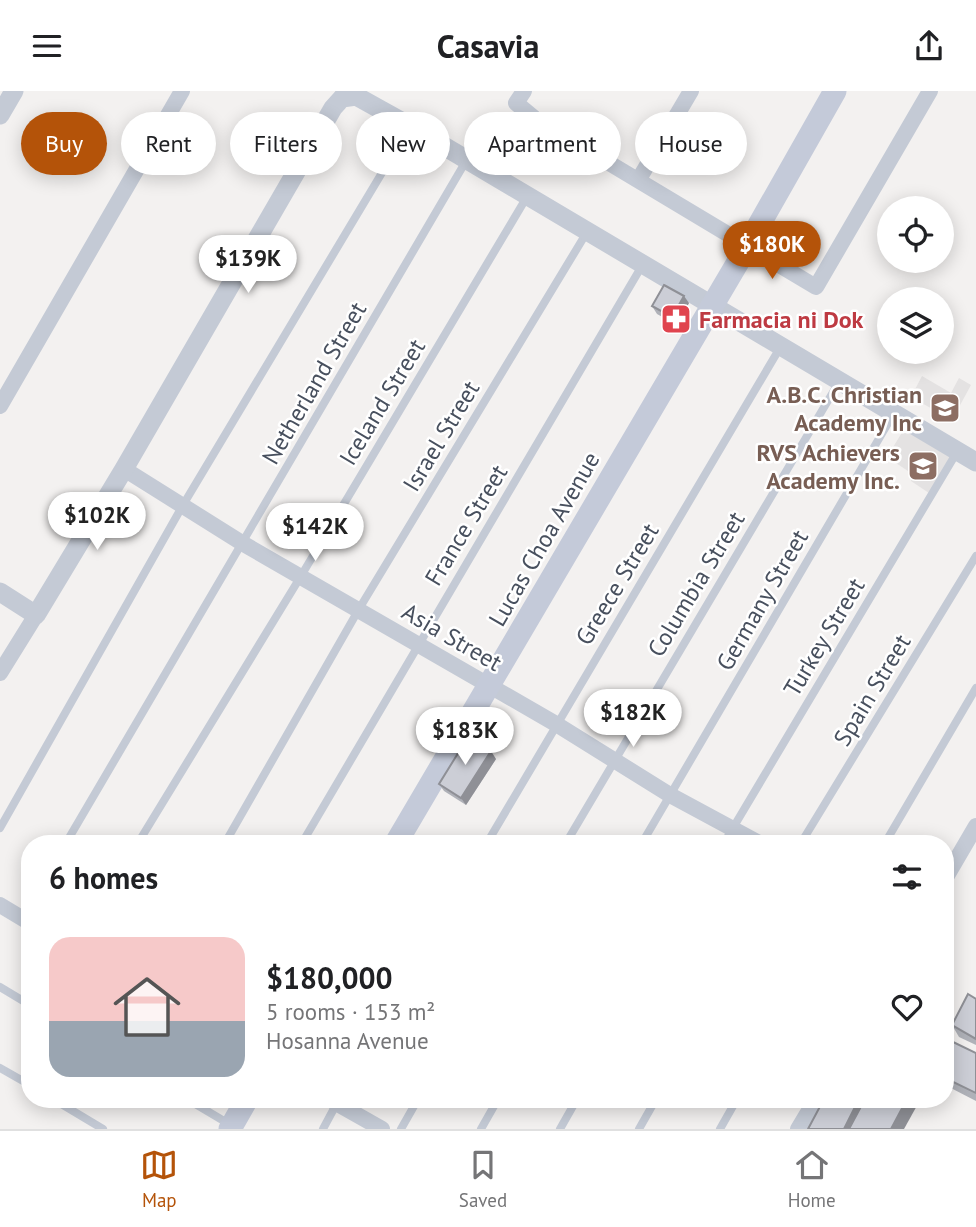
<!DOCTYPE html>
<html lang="en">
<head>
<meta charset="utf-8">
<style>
  :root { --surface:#fff; --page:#f2f2f2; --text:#202124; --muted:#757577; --line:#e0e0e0; --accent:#b45309 }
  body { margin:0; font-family:"PT Sans",sans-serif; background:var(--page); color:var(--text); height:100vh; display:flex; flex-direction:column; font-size:26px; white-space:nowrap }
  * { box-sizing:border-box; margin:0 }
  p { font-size:23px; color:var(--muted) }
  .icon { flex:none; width:38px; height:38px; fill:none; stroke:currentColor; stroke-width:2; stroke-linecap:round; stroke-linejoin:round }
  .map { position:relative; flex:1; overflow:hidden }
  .panel { position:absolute; left:21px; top:744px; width:933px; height:273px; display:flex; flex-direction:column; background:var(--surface); border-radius:28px; box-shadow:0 4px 18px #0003 }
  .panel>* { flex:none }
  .top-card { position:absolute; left:21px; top:21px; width:934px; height:63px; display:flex; gap:14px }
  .tools { position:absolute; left:877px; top:105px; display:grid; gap:14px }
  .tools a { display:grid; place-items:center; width:77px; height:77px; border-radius:50%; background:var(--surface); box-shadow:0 4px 18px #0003; font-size:35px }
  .price { position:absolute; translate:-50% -60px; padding:0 16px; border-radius:24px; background:#fff; color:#222; font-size:23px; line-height:46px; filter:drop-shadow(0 2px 4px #0008) }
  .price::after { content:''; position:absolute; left:50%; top:42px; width:21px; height:16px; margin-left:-10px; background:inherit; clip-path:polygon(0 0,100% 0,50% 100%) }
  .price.selected { background:var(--accent); color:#fff }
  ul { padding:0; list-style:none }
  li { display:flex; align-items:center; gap:21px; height:175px; padding:0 28px }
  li+li { border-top:2px solid var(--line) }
  li span { display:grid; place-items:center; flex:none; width:196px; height:140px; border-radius:21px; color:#555 }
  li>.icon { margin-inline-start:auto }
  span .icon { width:84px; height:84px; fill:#fffc; stroke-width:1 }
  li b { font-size:30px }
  h2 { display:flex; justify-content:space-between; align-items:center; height:84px; padding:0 28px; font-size:30px }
  .tag { padding:0 24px; border-radius:32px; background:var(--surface); box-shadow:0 4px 18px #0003; font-size:24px; line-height:63px }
  .tag.selected { background:var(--accent); color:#fff }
  header { display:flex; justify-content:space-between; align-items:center; height:91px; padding:0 28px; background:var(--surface); font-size:32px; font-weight:800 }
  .dock { display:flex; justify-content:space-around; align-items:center; height:98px; border-top:2px solid var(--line); background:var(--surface); font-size:19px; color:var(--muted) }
  .dock a { display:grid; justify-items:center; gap:4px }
  .dock .selected { color:var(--accent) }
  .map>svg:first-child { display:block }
</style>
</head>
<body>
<header><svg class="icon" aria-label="menu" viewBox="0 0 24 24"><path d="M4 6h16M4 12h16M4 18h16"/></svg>Casavia<svg class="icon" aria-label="share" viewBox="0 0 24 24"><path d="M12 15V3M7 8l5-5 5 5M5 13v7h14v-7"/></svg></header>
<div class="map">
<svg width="976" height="1038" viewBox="0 0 976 1038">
  <rect width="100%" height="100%" fill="#f3f1f0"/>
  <g fill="#e4e2e2">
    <path d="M922,285L951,302L959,287L971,294L952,329L911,306Z"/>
    <path d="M906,335L953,364L929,402L911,390L914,384L887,366Z"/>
  </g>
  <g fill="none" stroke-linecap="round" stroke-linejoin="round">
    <g stroke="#c4cad5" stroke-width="8">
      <path d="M0,737L183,414L410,35"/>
      <path d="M66,752L466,70"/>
      <path d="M138,752L301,485L528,104"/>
      <path d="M225,752L359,518L587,141"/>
      <path d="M302,752L643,173"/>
      <path d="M487,752L781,255"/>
      <path d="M566,752L839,291"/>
      <path d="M642,752L894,322"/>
      <path d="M724,752L957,361"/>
      <path d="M801,752L976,465"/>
      <path d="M885,752L976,597"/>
      <path d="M22,827L30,814"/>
      <path d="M0,896L30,914"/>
      <path d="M0,977L30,994"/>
      <path d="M53,1008L103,1038"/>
      <path d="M187,1008L229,1033"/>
      <path d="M323,1038L338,1010"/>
      <path d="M401,1038L418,1008"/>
      <path d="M481,1038L498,1008"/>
      <path d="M560,1038L577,1008"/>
      <path d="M639,1038L656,1008"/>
      <path d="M720,1038L737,1008"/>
    </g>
    <g stroke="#c4cad5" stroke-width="16">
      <path d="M524,0L516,12L534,27L816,196L930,0"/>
      <path d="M639,88L691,0"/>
      <path d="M0,315L182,0"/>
      <path d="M124,378L242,452L556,633L670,704L759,752"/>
      <path d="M0,582L36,524"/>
      <path d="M945,788L976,735"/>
      <path d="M0,814L30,832"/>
      <path d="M329,1008L382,1038"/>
      <path d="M798,1038L816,1008"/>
    </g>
    <g stroke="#c4cad5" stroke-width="19">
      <path d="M0,24L14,0"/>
      <path d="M0,501L36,524L124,378L333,17L342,7L356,5L410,35L976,371"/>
    </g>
    <g stroke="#c4cad9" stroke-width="23">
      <path d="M396,752L738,171L835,0"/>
      <path d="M230,1038L247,1008"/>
    </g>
  </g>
  <g fill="#afb1b8">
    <path d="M689,212L677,234L657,223L652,215Z"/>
    <path d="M496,668L466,714L444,700L439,693Z"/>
    <path d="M976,908V954L959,946L952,934Z"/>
    <path d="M945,962H976V1010L945,994Z"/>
  </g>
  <g fill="#8f9096">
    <path d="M684,205L689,212L677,234L672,226Z"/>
    <path d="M491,660L496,668L466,714L461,707Z"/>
    <path d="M859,1008H860L867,1018L857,1038H844Z"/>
    <path d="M907,1008H916L919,1011L904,1038H891Z"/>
  </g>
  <g fill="#ccced6" stroke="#8f9096" stroke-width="2">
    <path d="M664,194L684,205L672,226L652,215Z"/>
    <path d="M468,646L491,660L461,707L439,693Z"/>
    <path d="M968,903L976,908V948L952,934Z"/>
    <path d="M951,950L976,962V1002L945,987V962Z"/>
    <path d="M824,1008H859L844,1038H808Z"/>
    <path d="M865,1008H907L891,1038H849Z"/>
  </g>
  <defs>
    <g id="pharmacy-square" transform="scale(1.575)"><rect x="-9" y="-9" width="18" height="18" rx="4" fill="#e0444e" stroke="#fff"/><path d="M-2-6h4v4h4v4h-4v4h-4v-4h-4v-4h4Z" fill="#fff"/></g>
    <g id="school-square" transform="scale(1.575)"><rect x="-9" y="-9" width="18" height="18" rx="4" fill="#8d6e63" stroke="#fff"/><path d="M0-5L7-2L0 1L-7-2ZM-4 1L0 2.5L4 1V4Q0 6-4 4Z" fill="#fff"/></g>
  </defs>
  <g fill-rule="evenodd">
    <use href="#pharmacy-square" x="676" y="228"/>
    <use href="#school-square" x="945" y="317"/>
    <use href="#school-square" x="923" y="375"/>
  </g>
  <g text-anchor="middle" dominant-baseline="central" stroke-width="5" stroke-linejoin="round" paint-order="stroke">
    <g font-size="24" font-weight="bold" fill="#be3a42" stroke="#fff" text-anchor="start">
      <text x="699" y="228">Farmacia ni Dok</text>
    </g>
    <g font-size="24" fill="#48505e" stroke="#fff">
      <text transform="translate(314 292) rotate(-60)">Netherland Street</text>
      <text transform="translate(382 311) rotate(-59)">Iceland Street</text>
      <text transform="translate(441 345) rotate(-59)">Israel Street</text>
      <text transform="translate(466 434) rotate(-59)">France Street</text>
      <text transform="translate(544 448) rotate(-60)">Lucas Choa Avenue</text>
      <text transform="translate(617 493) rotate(-59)">Greece Street</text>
      <text transform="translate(696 493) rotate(-59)">Columbia Street</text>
      <text transform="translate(762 509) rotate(-60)">Germany Street</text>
      <text transform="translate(452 546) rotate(30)">Asia Street</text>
      <text transform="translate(824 546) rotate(-59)">Turkey Street</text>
      <text transform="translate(872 599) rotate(-59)">Spain Street</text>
    </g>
    <g font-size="24" font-weight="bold" fill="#785e54" stroke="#fff" text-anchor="end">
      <text x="922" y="303">A.B.C. Christian<tspan x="922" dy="28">Academy Inc</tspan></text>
      <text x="900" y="361">RVS Achievers<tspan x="900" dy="28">Academy Inc.</tspan></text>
    </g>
  </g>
</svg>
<div class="tools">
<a><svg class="icon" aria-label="locate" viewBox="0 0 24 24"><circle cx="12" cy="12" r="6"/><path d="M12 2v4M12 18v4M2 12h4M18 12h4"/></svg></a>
<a><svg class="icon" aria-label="layers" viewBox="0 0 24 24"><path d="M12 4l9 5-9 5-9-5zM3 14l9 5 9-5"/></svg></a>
</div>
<b class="price selected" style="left:772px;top:190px">$180K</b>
<b class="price" style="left:248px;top:204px">$139K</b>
<b class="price" style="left:97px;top:461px">$102K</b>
<b class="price" style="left:315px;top:472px">$142K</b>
<b class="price" style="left:633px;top:658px">$182K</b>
<b class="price" style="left:465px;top:676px">$183K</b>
<div class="top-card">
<a class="tag selected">Buy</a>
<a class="tag">Rent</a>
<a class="tag">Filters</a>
<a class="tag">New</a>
<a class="tag">Apartment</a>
<a class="tag">House</a>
</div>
<section class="panel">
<h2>6 homes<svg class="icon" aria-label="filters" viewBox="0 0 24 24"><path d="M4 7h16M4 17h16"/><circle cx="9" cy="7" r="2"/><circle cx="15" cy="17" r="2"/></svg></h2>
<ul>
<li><span style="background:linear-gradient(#f6c9c9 60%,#9aa5b1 0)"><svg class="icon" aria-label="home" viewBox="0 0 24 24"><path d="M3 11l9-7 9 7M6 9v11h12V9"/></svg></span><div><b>$180,000</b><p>5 rooms · 153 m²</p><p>Hosanna Avenue</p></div><svg class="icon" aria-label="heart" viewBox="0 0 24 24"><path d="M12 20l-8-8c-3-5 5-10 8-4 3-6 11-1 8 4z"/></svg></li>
</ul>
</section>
</div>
<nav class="dock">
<a class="selected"><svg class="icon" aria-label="map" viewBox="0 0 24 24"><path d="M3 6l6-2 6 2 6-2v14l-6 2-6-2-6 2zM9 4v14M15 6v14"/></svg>Map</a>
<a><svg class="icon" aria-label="saved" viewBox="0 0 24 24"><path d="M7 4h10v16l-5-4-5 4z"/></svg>Saved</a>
<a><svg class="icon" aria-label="home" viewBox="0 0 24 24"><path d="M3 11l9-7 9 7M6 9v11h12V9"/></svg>Home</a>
</nav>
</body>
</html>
